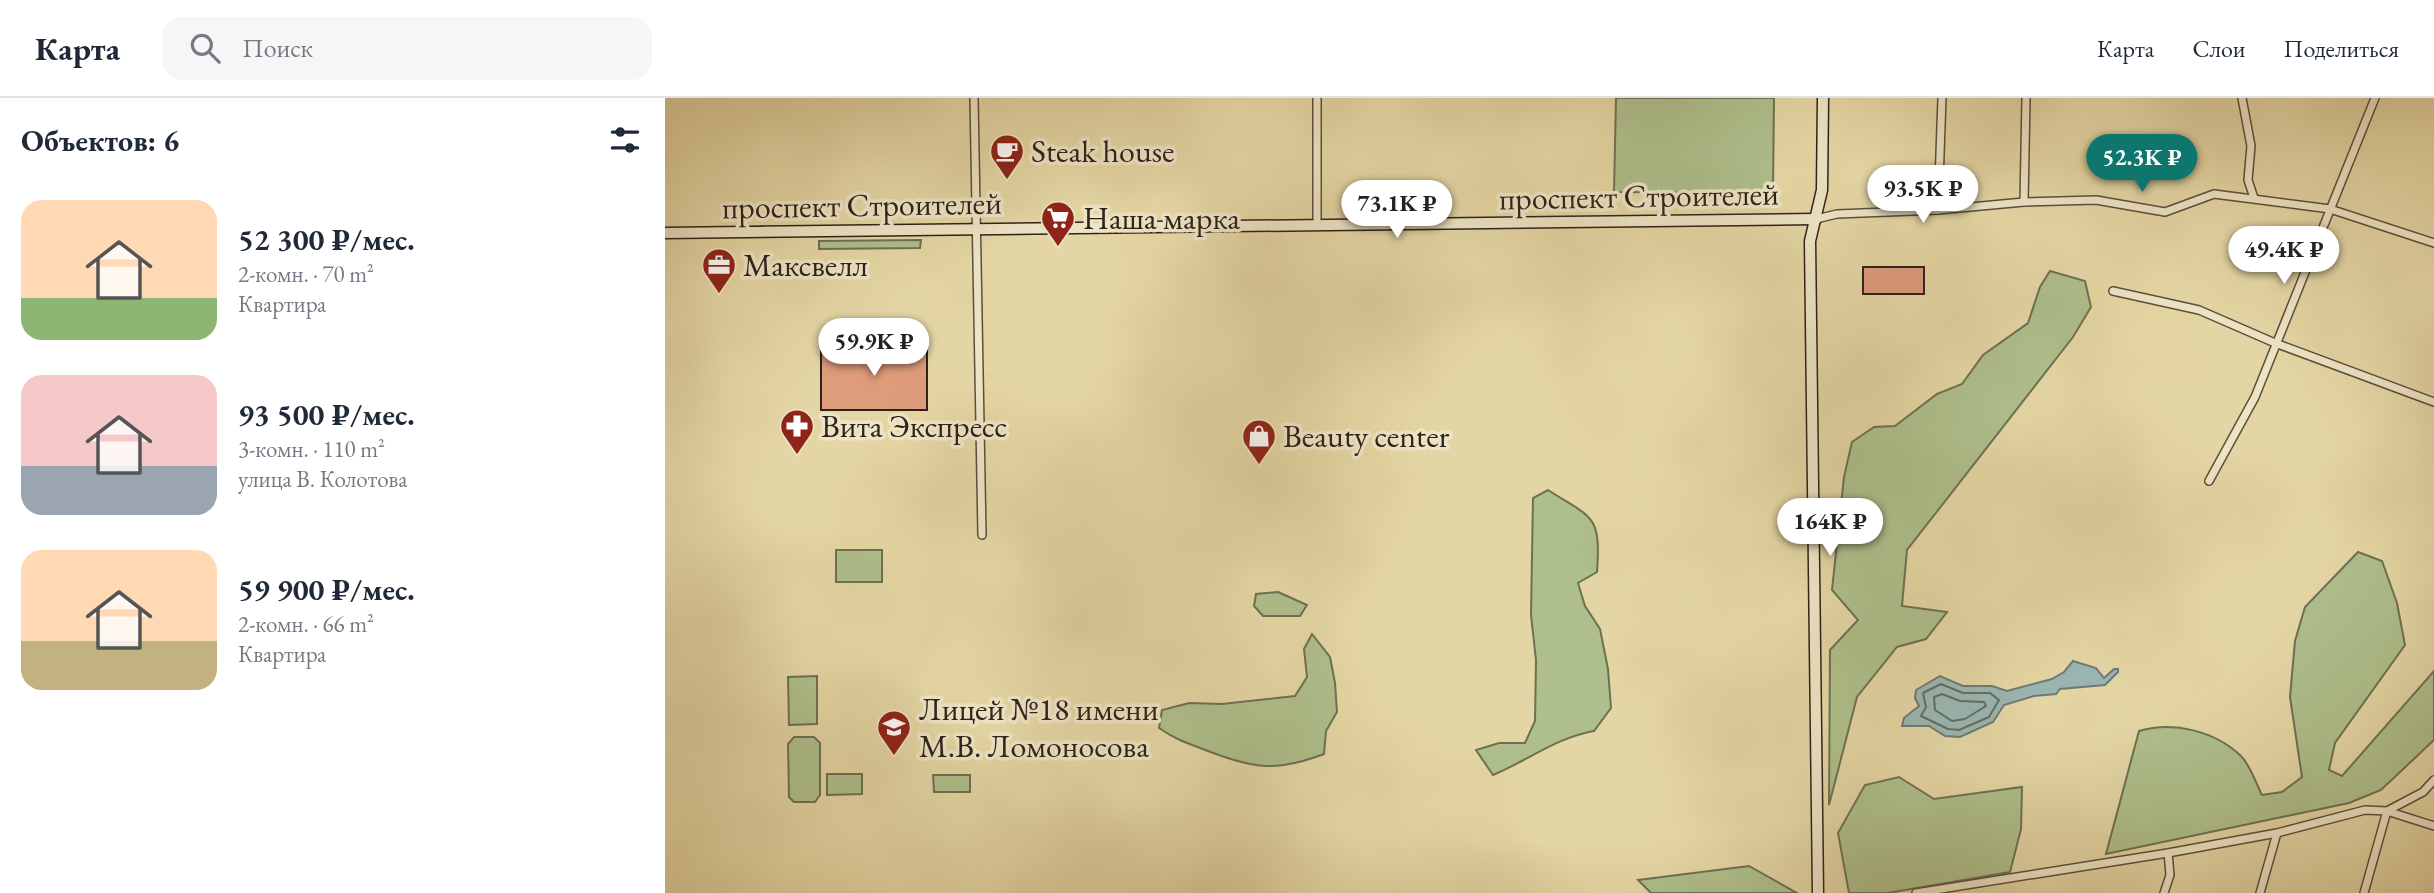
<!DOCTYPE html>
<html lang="ru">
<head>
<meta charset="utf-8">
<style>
  :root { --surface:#fff; --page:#f6f6f7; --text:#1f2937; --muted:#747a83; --line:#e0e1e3; --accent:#0f766e }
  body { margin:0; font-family:"EB Garamond",serif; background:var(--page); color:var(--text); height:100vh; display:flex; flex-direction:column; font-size:26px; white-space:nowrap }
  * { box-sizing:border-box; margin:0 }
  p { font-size:23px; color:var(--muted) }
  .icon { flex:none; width:38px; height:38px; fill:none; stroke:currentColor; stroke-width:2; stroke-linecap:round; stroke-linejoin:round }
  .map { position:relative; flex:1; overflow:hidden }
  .panel { display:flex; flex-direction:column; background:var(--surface); width:665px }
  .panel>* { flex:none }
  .price { position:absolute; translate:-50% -60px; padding:0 16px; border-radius:24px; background:#fff; color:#222; font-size:23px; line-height:46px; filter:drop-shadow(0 2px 4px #0008) }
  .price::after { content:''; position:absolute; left:50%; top:42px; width:21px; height:16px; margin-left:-10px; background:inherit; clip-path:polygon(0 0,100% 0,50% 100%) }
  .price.current { background:var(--accent); color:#fff }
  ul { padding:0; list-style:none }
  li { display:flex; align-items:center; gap:21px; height:175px; padding:0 21px }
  li span { display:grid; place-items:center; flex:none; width:196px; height:140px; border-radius:21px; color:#555 }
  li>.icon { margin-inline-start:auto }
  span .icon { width:84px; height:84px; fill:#fffc; stroke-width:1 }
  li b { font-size:30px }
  h2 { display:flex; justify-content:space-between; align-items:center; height:84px; padding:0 21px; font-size:30px }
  header { display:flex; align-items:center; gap:42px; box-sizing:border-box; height:98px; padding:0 35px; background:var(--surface); border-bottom:2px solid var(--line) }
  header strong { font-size:33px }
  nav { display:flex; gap:38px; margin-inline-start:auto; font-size:24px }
  .search { width:490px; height:63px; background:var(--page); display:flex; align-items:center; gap:18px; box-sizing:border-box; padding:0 24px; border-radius:21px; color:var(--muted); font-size:26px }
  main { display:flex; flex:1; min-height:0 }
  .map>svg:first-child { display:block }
</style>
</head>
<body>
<header>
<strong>Карта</strong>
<div class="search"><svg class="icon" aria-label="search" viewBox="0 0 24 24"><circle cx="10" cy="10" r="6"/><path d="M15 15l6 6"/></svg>Поиск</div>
<nav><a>Карта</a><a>Слои</a><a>Поделиться</a></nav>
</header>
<main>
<section class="panel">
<h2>Объектов: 6<svg class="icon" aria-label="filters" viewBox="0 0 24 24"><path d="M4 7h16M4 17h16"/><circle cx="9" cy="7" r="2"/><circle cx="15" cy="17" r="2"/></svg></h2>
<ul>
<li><span style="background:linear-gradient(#ffd9b3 70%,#8fb573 0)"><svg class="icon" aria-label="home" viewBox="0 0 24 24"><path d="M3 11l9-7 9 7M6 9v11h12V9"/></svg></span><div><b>52 300 ₽/мес.</b><p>2-комн. · 70 m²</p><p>Квартира</p></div></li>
<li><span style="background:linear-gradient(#f6c9c9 65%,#9aa5b1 0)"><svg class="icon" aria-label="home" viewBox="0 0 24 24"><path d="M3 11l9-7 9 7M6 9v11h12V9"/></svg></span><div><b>93 500 ₽/мес.</b><p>3-комн. · 110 m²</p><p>улица В. Колотова</p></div></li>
<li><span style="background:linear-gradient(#ffd9b3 65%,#c2b280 0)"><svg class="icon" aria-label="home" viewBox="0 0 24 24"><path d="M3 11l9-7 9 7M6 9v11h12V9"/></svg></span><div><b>59 900 ₽/мес.</b><p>2-комн. · 66 m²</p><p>Квартира</p></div></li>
</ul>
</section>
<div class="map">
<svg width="1769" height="795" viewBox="0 0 1769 795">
  <rect width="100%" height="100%" fill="#e4d6a4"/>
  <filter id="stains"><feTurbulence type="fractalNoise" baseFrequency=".00286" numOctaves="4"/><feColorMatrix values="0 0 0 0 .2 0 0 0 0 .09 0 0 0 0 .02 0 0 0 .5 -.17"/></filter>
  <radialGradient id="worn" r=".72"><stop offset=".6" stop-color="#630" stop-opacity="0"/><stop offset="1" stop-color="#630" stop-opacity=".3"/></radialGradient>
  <g fill="#aebf8b" stroke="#6e7053" stroke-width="2">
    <path d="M951,0H1109L1108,95L949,94Z"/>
    <path d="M256,142L255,150L154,151V143Z"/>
    <path d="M1385,173L1420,183L1426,209L1408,239L1242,452L1237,508L1282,514L1261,541L1232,549L1192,599L1164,707L1165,552L1193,522L1167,492L1179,379L1187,344L1209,329L1230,328L1272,296L1297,286L1318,257L1363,225L1375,189Z"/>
    <path d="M883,392C928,421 936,416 932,474L913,485L920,508L935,531L943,571L946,610L929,633C890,640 864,662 828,677L811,652L834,645H860L870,623L871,562L866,517L868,400Z"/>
    <rect x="171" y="452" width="46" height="32"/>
    <path d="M1693,454L1717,463L1732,505L1740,547L1670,645L1664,672L1677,678L1769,573V642L1716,692L1684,705L1441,756L1474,633C1509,623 1550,633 1576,658C1585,667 1591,685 1597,697L1617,694L1637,679L1625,599L1630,543L1640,509Z"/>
    <path d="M613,494L642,507L635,518H598L589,508L591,496Z"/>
    <path d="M647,536L665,559L670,585L672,614L661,633L659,656C612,674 589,671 543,653C525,646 511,642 494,630L497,612L524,605L557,606L630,598L642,579L639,551Z"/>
    <path d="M152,578V626L124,627L123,579Z"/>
    <path d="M129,639H149L155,645V697L150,704H129L124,699L123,646Z"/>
    <path d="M162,676H197V696L162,697Z"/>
    <path d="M268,677H305V694H269Z"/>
    <path d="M1234,679L1269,701L1357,689L1356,731L1345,774L1223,795H1184L1173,735L1200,687Z"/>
    <path d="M1084,768L1132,795H986L973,782Z"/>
  </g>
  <path fill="#9ab6b1" stroke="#6f7a75" stroke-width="2" d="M1408,563L1431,570L1439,580L1449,571H1453V574L1440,587L1395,591L1391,596L1369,598L1339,607L1328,624L1295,639L1280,638L1264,628H1237L1239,620L1254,608L1250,600L1251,592L1275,578L1298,588H1327L1342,593L1387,581L1399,574Z"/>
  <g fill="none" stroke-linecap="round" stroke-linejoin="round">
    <g stroke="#646c66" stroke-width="2">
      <path d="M1276,586L1298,595H1325L1334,602L1324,619L1294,632L1283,631L1256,618L1261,609L1258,595Z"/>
      <path d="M1277,596L1295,603L1319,604L1321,608L1300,621L1287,623L1270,612L1269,599Z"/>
    </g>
  </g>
  <g fill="#de9c7a" stroke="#2f211b" stroke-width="2">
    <rect x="1198" y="169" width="61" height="27"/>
    <rect x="156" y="248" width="106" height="64"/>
  </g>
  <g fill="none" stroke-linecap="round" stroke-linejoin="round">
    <g stroke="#5c4e3d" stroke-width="10">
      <g id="street">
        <path d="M309,0L317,437"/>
        <path d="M652,0V127"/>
        <path d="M1577,0L1586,48L1583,82L1589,100"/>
        <path d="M1359,104L1361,0"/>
        <path d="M1273,112L1277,0"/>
        <path d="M1151,121L1172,116L1273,112L1359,104L1431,102L1500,114L1549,96L1665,111L1769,145"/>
        <path d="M1448,193L1534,212L1610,245L1769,304"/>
        <path d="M1544,383L1590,299L1710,0"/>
        <path d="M1251,795L1503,755L1612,735L1700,712L1722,713L1769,728"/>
        <path d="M1499,795L1505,777L1503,755"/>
        <path d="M1595,795L1612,735"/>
        <path d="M1699,795L1722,713L1758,694L1769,682"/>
      </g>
    </g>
    <g stroke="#2f211b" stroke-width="13">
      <g id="secondary">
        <path d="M0,135L1151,121"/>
        <path d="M1153,795L1145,143L1157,92L1158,0"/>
      </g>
    </g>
    <use href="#street" stroke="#ede4c4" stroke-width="7"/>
    <use href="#secondary" stroke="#ede4c4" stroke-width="10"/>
  </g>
  <defs>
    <g id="cafe-pin" transform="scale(1.75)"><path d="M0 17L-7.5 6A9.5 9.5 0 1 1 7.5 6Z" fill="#8f2418" stroke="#ede4c4"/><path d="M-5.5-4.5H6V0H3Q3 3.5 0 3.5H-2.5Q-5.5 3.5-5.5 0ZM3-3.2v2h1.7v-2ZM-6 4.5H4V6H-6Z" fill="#fff"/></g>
    <g id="supermarket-pin" transform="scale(1.75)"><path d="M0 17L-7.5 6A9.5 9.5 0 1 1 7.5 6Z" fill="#8f2418" stroke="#ede4c4"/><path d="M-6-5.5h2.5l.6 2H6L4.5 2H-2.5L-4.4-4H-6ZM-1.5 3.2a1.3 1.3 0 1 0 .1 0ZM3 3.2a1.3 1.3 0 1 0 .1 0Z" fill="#fff"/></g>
    <g id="office-pin" transform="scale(1.75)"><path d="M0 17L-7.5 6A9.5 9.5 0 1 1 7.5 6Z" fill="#8f2418" stroke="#ede4c4"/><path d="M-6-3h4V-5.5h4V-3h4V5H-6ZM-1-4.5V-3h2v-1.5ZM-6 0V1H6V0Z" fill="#fff"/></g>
    <g id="pharmacy-pin" transform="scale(1.75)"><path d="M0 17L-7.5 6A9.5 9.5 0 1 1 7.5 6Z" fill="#8f2418" stroke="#ede4c4"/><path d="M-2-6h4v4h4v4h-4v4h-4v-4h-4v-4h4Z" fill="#fff"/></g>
    <g id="shop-pin" transform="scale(1.75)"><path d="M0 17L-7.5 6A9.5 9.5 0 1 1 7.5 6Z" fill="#8f2418" stroke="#ede4c4"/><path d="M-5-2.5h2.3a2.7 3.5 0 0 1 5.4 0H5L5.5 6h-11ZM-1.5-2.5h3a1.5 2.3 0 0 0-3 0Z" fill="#fff"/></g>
    <g id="school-pin" transform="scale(1.75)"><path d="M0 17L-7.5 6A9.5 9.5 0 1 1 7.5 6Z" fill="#8f2418" stroke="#ede4c4"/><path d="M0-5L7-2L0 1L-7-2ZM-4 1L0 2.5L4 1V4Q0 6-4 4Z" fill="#fff"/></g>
  </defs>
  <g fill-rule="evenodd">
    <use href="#cafe-pin" x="342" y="53"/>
    <use href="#supermarket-pin" x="393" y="120"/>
    <use href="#office-pin" x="54" y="167"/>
    <use href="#pharmacy-pin" x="132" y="328"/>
    <use href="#shop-pin" x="594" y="338"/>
    <use href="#school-pin" x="229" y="629"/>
  </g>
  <g text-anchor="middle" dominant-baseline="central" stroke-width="7" stroke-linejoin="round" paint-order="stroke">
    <g font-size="32" fill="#2f211b" stroke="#ede4c4" text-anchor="start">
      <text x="366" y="53">Steak house</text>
      <text x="418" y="120">Наша марка</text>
      <text x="78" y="167">Максвелл</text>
      <text x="156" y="328">Вита Экспресс</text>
      <text x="618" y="338">Beauty center</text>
      <text x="254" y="611">Лицей №18 имени<tspan x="254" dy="37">М.В. Ломоносова</tspan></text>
    </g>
    <g font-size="32" fill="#2f211b" stroke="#ede4c4">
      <text transform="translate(974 98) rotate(-1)">проспект Строителей</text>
      <text transform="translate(197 107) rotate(-1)">проспект Строителей</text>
    </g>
  </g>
  <rect width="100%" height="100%" filter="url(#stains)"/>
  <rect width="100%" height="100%" fill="url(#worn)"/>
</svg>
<b class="price current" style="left:1477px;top:96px">52.3K ₽</b>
<b class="price" style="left:1258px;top:127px">93.5K ₽</b>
<b class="price" style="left:732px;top:142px">73.1K ₽</b>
<b class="price" style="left:1619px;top:188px">49.4K ₽</b>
<b class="price" style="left:209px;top:280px">59.9K ₽</b>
<b class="price" style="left:1165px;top:460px">164K ₽</b>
</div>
</main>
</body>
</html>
